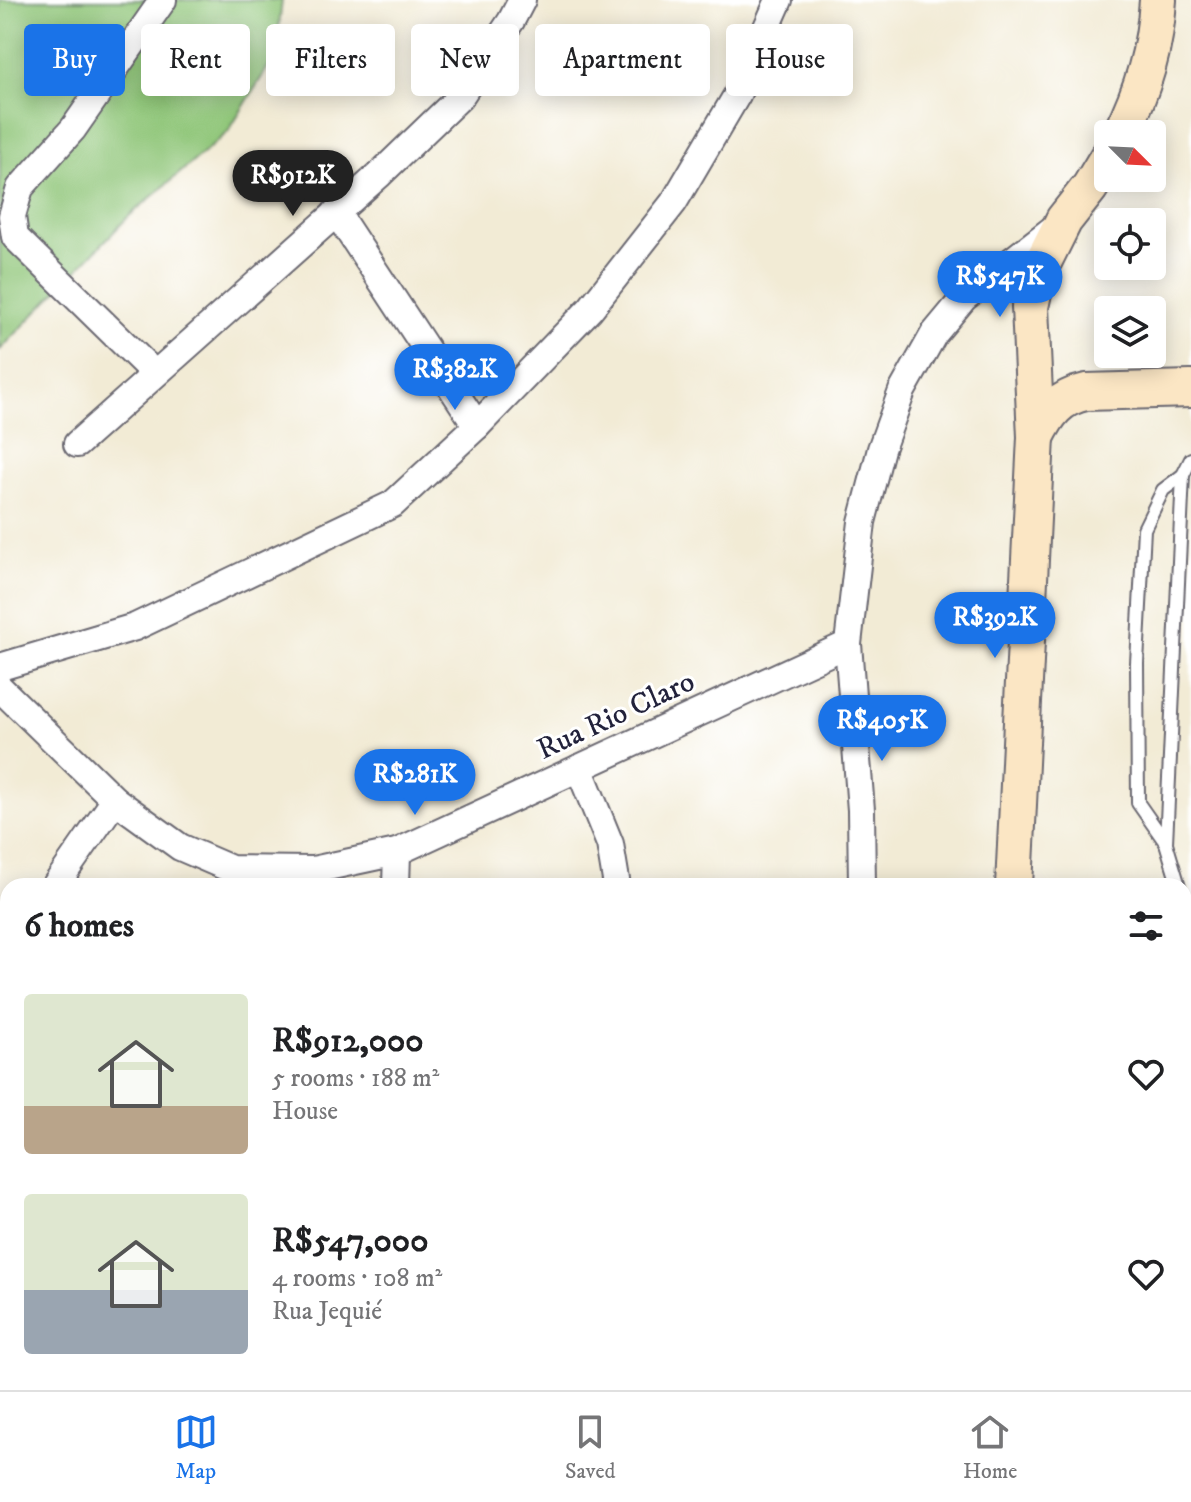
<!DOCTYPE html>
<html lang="en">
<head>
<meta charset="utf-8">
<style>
  :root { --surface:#fff; --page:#f2f2f2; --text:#202124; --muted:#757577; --line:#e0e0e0; --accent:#1a73e8 }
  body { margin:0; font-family:"IM FELL DW Pica",serif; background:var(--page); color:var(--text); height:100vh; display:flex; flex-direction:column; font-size:30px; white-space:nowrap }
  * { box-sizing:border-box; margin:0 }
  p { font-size:26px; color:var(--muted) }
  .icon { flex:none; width:44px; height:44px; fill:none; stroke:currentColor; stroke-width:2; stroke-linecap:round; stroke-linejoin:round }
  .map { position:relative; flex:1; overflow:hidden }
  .details { position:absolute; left:0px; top:878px; width:1192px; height:512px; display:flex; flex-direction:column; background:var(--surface); border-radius:24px 24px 0 0; box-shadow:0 4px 20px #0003 }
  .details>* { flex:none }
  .hud { position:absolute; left:24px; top:24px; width:1144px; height:72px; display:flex; gap:16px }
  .needle { width:52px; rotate:114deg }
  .controls { position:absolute; left:1094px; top:120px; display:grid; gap:16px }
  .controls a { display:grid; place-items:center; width:72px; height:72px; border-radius:8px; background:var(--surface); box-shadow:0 4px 20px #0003; font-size:40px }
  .price { position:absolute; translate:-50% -68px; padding:0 18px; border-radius:28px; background:var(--accent); color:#fff; font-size:26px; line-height:52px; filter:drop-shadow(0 2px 4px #0008) }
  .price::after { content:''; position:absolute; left:50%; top:48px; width:24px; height:18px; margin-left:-12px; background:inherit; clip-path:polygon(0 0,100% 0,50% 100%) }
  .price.active { background:#222; color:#fff }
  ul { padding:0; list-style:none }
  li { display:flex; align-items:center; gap:24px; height:200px; padding:0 24px }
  li span { display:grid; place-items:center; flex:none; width:224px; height:160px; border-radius:8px; color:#555 }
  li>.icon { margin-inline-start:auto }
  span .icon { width:96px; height:96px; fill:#fffc; stroke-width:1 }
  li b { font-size:34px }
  h2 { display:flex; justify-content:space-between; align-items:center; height:96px; padding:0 24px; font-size:34px }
  .tag { padding:0 28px; border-radius:8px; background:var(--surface); box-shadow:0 4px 20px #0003; font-size:28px; line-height:72px }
  .tag.active { background:var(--accent); color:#fff }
  .menu { display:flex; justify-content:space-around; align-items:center; height:112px; border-top:2px solid var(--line); background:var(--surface); font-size:22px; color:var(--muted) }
  .menu a { display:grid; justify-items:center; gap:4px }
  .menu .active { color:var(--accent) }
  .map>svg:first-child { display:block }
</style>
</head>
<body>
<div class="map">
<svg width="1191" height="1390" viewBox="0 0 1191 1390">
  <rect width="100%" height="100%" fill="#fff"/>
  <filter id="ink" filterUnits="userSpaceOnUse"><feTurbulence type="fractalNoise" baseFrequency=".0125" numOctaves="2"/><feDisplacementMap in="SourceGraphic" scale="16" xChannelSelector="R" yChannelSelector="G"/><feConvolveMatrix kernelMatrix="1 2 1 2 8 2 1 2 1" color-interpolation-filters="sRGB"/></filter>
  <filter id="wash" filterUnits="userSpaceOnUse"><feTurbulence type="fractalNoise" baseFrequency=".006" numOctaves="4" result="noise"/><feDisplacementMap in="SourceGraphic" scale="32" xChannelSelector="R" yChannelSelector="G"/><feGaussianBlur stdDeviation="1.8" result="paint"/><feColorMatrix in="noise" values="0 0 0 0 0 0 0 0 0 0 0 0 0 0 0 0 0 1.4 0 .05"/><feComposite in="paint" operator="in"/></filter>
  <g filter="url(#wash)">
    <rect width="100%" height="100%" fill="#f2ebd5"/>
    <g fill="#90c679" stroke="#59745a" stroke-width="2">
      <path d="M0,0H282L276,54L228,132L128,217L0,350Z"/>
      <path d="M1191,951V1390L1167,1382H1184V955Z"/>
    </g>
    <path fill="#42b2bb" stroke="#326a7b" stroke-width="2" d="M1191,1001V1368L1184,1369V1121Z"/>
  </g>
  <g filter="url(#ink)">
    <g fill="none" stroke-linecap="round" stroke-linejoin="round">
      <g stroke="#6b6871" stroke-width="16">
        <g id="lane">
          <path d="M1166,843L1183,475L1191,459"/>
          <path d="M1179,886L1166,843L1138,803L1137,663L1144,529L1163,490L1183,475"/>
          <path d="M1184,904L1191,928"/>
          <path d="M1077,1390L1078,1382"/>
        </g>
      </g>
      <g stroke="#6b6871" stroke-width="30">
        <g id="street">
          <path d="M336,212L477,426"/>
          <path d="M155,374L15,237L12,216L20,188L73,129L163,0"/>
          <path d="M77,444L380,174L460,97L511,21L522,0"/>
          <path d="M0,667L135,627L393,504L477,426L590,309L674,202L737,95L779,0"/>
          <path d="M0,688L115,800L180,847L231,869L313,870L397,852L848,644"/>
          <path d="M579,768L610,844L617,886"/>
          <path d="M55,886L115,800"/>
          <path d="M396,886L397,852"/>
          <path d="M862,886L861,810L848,644L862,522L881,449L902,391L934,334L964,298L1058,225"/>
          <path d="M0,966L8,954"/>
          <path d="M0,1289L8,1288"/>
          <path d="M1151,1382L1160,1390"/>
          <path d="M111,1390L114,1382"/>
          <path d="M364,1390L365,1382"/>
          <path d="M608,1390L609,1382"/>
          <path d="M815,1390L816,1382"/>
        </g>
      </g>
      <g stroke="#6b6871" stroke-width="40">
        <g id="secondary">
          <path d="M1121,134C1143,89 1155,50 1158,0"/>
          <path d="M1036,437C1048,413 1058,398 1086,392L1191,389"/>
          <path d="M1014,886L1036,437L1030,307L1037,274L1064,220L1090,187L1108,157"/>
          <path d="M1184,940L1191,936"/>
          <path d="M978,1390V1382"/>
          <path d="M1048,1390V1382"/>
        </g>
      </g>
      <use href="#lane" stroke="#fff" stroke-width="12"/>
      <use href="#street" stroke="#fff" stroke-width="26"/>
      <use href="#secondary" stroke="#fbe6c4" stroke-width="36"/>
    </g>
  </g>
  <g text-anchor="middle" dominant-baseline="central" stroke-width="6" stroke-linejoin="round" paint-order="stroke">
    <g font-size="30" fill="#22223b" stroke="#fff">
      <text transform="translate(616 716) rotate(-25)">Rua Rio Claro</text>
    </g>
  </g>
</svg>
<div class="controls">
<a><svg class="needle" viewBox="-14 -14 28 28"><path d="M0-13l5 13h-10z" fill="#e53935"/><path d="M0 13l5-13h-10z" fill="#757577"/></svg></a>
<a><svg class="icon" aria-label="locate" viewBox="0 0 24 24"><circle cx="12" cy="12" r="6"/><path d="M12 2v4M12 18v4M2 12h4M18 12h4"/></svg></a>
<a><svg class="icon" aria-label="layers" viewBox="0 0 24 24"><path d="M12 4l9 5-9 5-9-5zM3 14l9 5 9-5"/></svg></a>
</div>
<b class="price active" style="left:293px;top:218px">R$912K</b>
<b class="price" style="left:1000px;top:319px">R$547K</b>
<b class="price" style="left:455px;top:412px">R$382K</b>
<b class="price" style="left:995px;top:660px">R$392K</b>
<b class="price" style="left:882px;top:763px">R$405K</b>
<b class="price" style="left:415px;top:817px">R$281K</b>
<div class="hud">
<a class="tag active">Buy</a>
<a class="tag">Rent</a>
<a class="tag">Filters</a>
<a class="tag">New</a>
<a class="tag">Apartment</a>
<a class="tag">House</a>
</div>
<section class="details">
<h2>6 homes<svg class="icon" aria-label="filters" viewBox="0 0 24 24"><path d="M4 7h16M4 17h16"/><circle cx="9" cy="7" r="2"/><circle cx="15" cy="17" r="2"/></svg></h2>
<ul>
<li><span style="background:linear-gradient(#dfe7d0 70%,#b9a48a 0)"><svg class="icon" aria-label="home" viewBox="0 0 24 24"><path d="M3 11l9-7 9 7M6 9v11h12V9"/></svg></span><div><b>R$912,000</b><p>5 rooms · 188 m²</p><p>House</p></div><svg class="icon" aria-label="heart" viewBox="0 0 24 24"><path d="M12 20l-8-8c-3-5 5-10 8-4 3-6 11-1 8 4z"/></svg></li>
<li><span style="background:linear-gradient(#dfe7d0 60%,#9aa5b1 0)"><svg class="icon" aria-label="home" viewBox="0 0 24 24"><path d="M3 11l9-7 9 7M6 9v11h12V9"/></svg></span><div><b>R$547,000</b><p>4 rooms · 108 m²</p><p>Rua Jequié</p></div><svg class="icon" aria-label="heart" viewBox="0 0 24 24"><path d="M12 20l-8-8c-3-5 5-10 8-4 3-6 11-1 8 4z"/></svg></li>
</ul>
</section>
</div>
<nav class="menu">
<a class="active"><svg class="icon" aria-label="map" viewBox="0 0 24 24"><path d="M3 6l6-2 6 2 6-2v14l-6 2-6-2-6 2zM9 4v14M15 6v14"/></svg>Map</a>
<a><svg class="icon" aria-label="saved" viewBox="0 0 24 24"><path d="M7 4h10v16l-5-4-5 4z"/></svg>Saved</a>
<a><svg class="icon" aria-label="home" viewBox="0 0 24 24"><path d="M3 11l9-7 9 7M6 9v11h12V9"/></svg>Home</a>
</nav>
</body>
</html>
